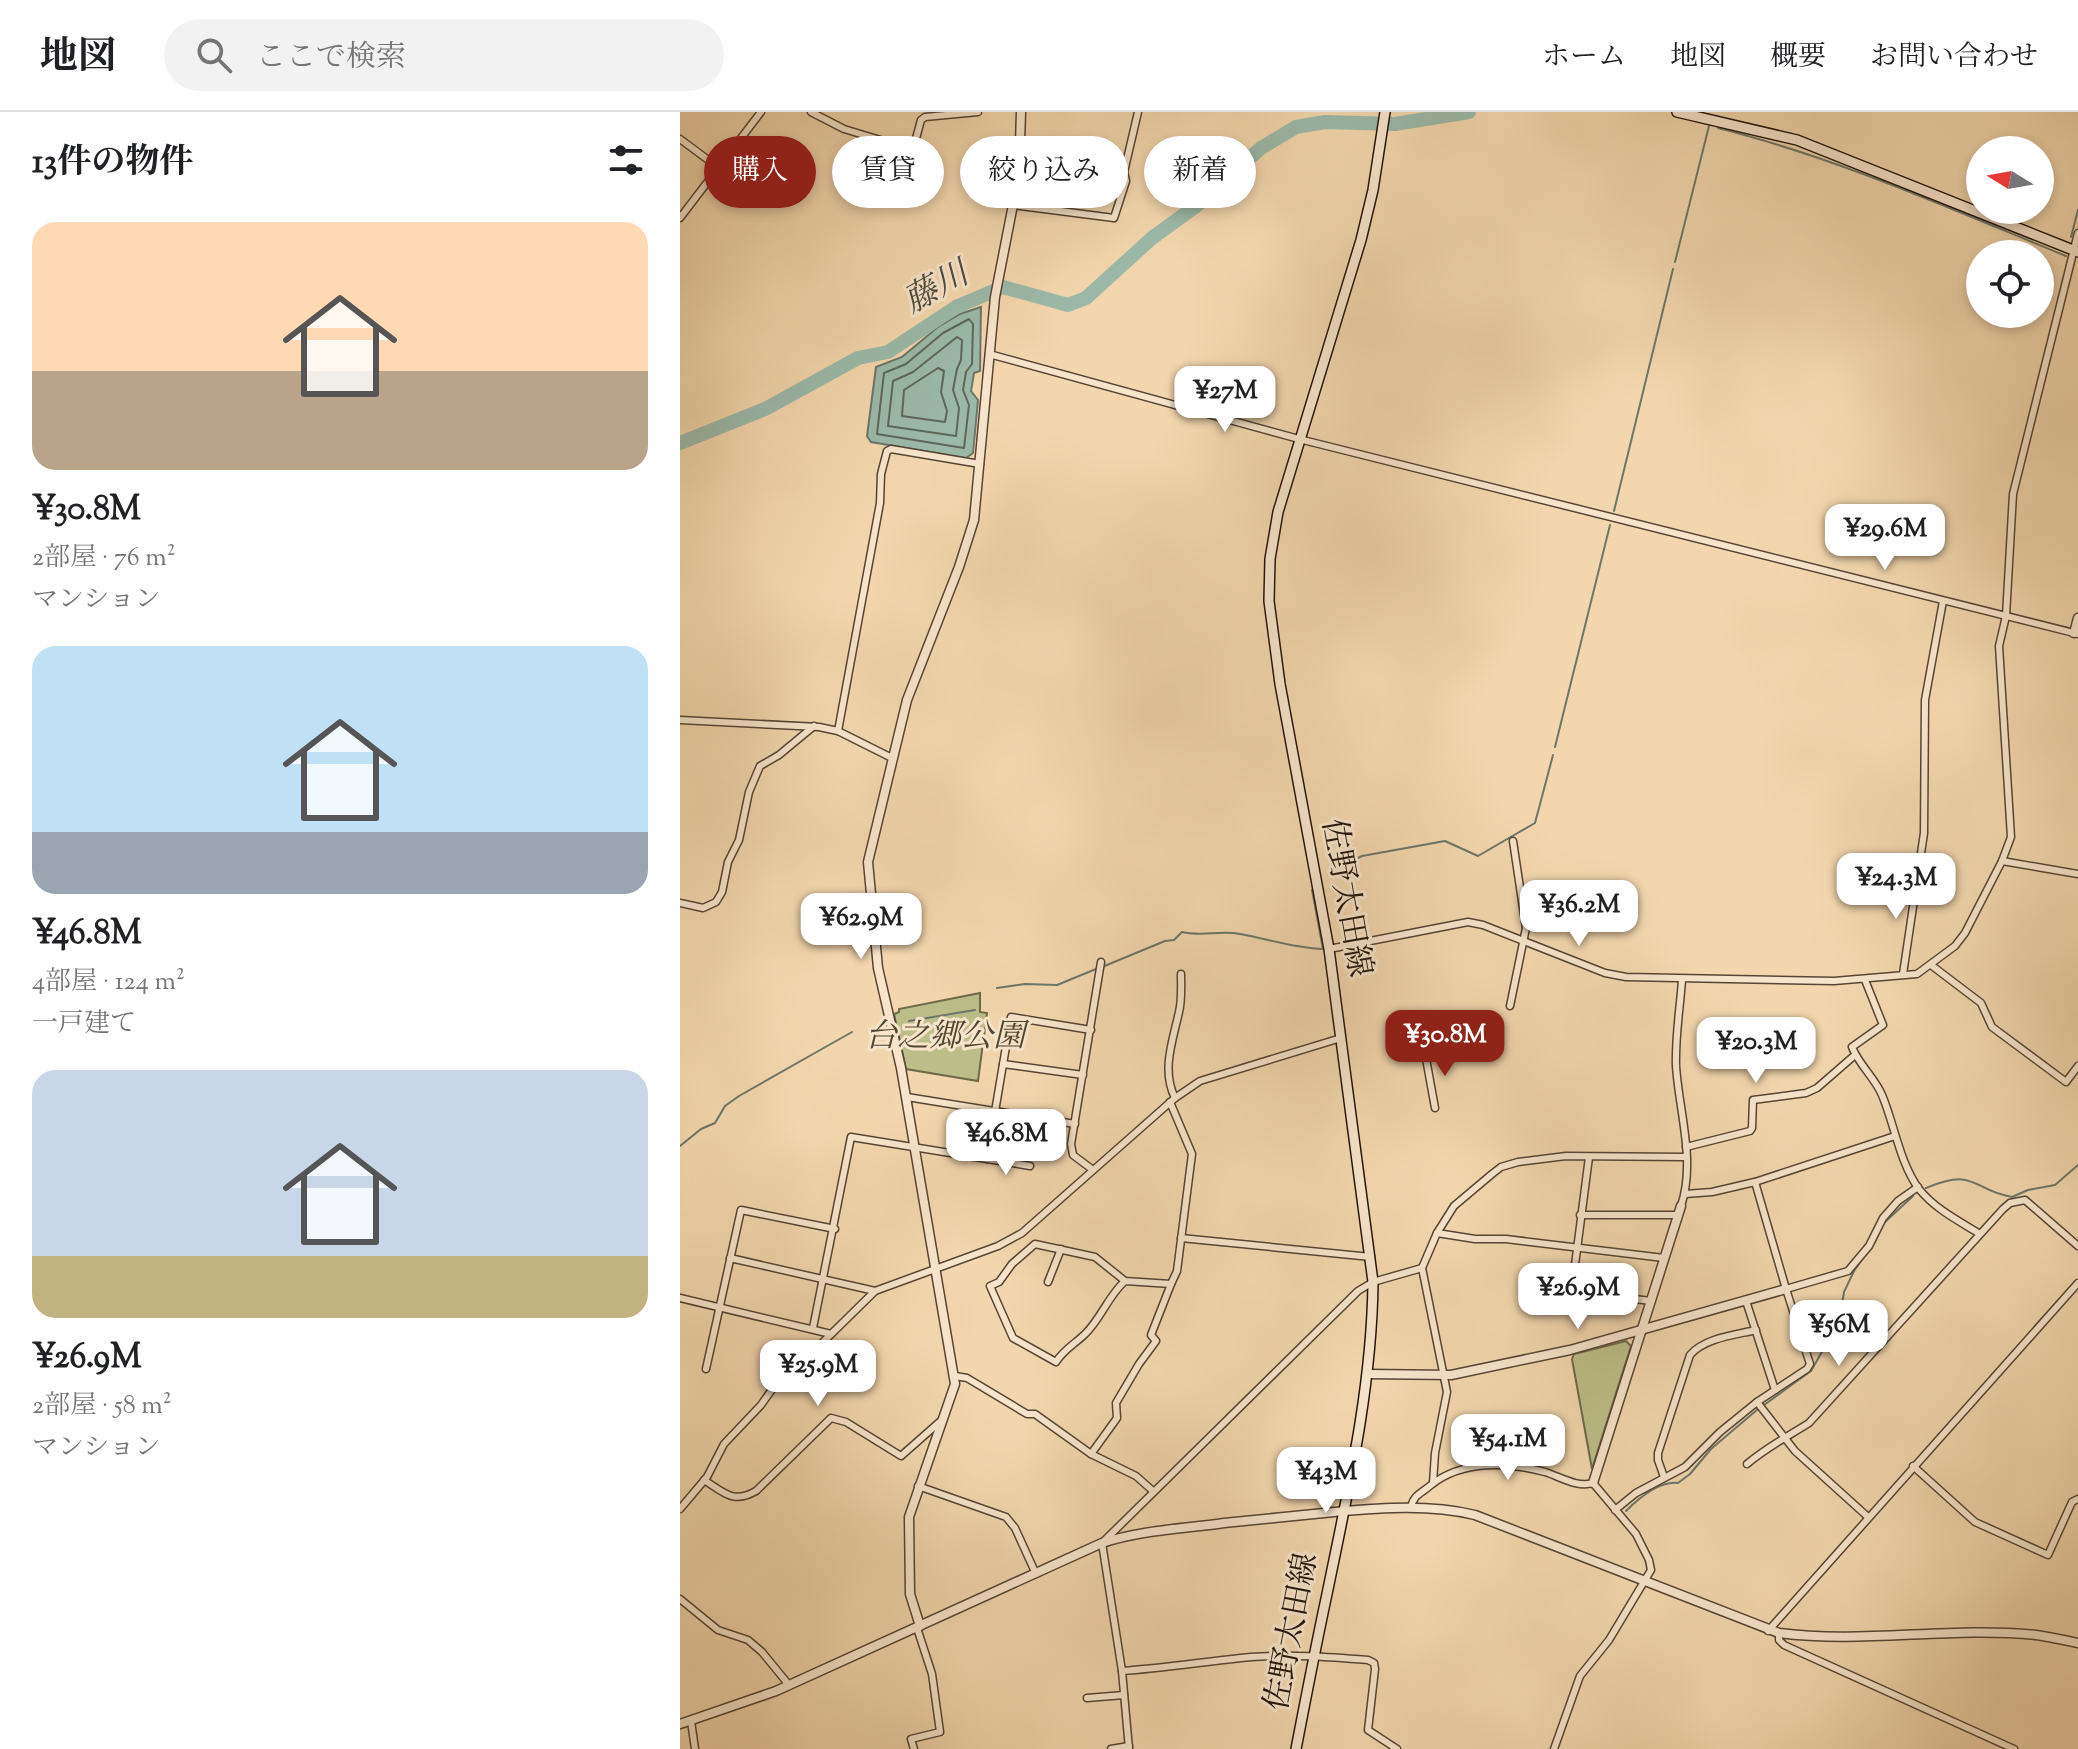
<!DOCTYPE html>
<html lang="ja">
<head>
<meta charset="utf-8">
<style>
  :root { --surface:#fff; --page:#f2f2f2; --text:#202124; --muted:#757577; --line:#e0e0e0; --accent:#8f2418 }
  body { margin:0; font-family:"Sorts Mill Goudy","Noto Serif JP",serif; background:var(--page); color:var(--text); height:100vh; display:flex; flex-direction:column; font-size:30px; white-space:nowrap }
  * { box-sizing:border-box; margin:0 }
  p { font-size:26px; color:var(--muted) }
  .icon { flex:none; width:44px; height:44px; fill:none; stroke:currentColor; stroke-width:2; stroke-linecap:round; stroke-linejoin:round }
  .map { position:relative; flex:1; overflow:hidden }
  .details { display:flex; flex-direction:column; background:var(--surface); width:680px }
  .details>* { flex:none }
  .guide { position:absolute; left:24px; top:24px; width:760px; height:72px; display:flex; gap:16px }
  .needle { width:52px; rotate:281deg }
  .controls { position:absolute; left:1286px; top:24px; display:grid; gap:16px }
  .controls a { display:grid; place-items:center; width:88px; height:88px; border-radius:50%; background:var(--surface); box-shadow:0 4px 12px #0003; font-size:40px }
  .price { position:absolute; translate:-50% -68px; padding:0 18px; border-radius:16px; background:#fff; color:#222; font-size:26px; line-height:52px; filter:drop-shadow(0 2px 4px #0008) }
  .price::after { content:''; position:absolute; left:50%; top:48px; width:24px; height:18px; margin-left:-12px; background:inherit; clip-path:polygon(0 0,100% 0,50% 100%) }
  .price.on { background:var(--accent); color:#fff }
  ul { padding:0; list-style:none }
  li { display:grid; align-content:center; gap:16px; height:424px; padding:0 32px }
  li span { display:grid; place-items:center; height:248px; border-radius:24px; color:#555 }
  li>.icon { margin-inline-start:auto }
  span .icon { width:144px; height:144px; fill:#fffc; stroke-width:1 }
  li b { font-size:34px }
  h2 { display:flex; justify-content:space-between; align-items:center; height:96px; padding:0 32px; font-size:34px }
  .tag { padding:0 28px; border-radius:36px; background:var(--surface); box-shadow:0 4px 12px #0003; font-size:28px; line-height:72px }
  .tag.on { background:var(--accent); color:#fff }
  header { display:flex; align-items:center; gap:48px; box-sizing:border-box; height:112px; padding:0 40px; background:var(--surface); border-bottom:2px solid var(--line) }
  header strong { font-size:38px }
  nav { display:flex; gap:44px; margin-inline-start:auto; font-size:28px }
  .search { width:560px; height:72px; background:var(--page); display:flex; align-items:center; gap:20px; box-sizing:border-box; padding:0 28px; border-radius:44px; color:var(--muted); font-size:30px }
  main { display:flex; flex:1; min-height:0 }
  .map>svg:first-child { display:block }
</style>
</head>
<body>
<header>
<strong>地図</strong>
<div class="search"><svg class="icon" aria-label="search" viewBox="0 0 24 24"><circle cx="10" cy="10" r="6"/><path d="M15 15l6 6"/></svg>ここで検索</div>
<nav><a>ホーム</a><a>地図</a><a>概要</a><a>お問い合わせ</a></nav>
</header>
<main>
<section class="details">
<h2>13件の物件<svg class="icon" aria-label="filters" viewBox="0 0 24 24"><path d="M4 7h16M4 17h16"/><circle cx="9" cy="7" r="2"/><circle cx="15" cy="17" r="2"/></svg></h2>
<ul>
<li><span style="background:linear-gradient(#ffd9b3 60%,#b9a48a 0)"><svg class="icon" aria-label="home" viewBox="0 0 24 24"><path d="M3 11l9-7 9 7M6 9v11h12V9"/></svg></span><div><b>¥30.8M</b><p>2部屋 · 76 m²</p><p>マンション</p></div></li>
<li><span style="background:linear-gradient(#bfe0f5 75%,#9aa5b1 0)"><svg class="icon" aria-label="home" viewBox="0 0 24 24"><path d="M3 11l9-7 9 7M6 9v11h12V9"/></svg></span><div><b>¥46.8M</b><p>4部屋 · 124 m²</p><p>一戸建て</p></div></li>
<li><span style="background:linear-gradient(#c9d6e8 75%,#c2b280 0)"><svg class="icon" aria-label="home" viewBox="0 0 24 24"><path d="M3 11l9-7 9 7M6 9v11h12V9"/></svg></span><div><b>¥26.9M</b><p>2部屋 · 58 m²</p><p>マンション</p></div></li>
</ul>
</section>
<div class="map">
<svg width="1398" height="1637" viewBox="0 0 1398 1637">
  <rect width="100%" height="100%" fill="#f3d6ad"/>
  <filter id="stains"><feTurbulence type="fractalNoise" baseFrequency=".0025" numOctaves="4"/><feColorMatrix values="0 0 0 0 .2 0 0 0 0 .09 0 0 0 0 .02 0 0 0 .5 -.17"/></filter>
  <radialGradient id="worn" r=".72"><stop offset=".6" stop-color="#630" stop-opacity="0"/><stop offset="1" stop-color="#630" stop-opacity=".3"/></radialGradient>
  <g fill="#bbbe89" stroke="#6e6a4a" stroke-width="2">
    <path d="M300,881V900L307,901L298,969L226,957L214,902L219,900V897Z"/>
    <path d="M946,1229L951,1234L912,1357L892,1247L894,1242Z"/>
  </g>
  <path fill="#9bb9a9" stroke="#6b776a" stroke-width="2" d="M301,195L300,259L294,261L291,279L298,288L293,341L286,346L191,330L187,324L196,255L222,245L258,215L280,202Z"/>
  <g fill="none" stroke-linecap="round" stroke-linejoin="round">
    <g stroke="#5e675a" stroke-width="2">
      <path d="M289,207L293,212L292,252L286,260L283,278L289,293L284,336L197,322L204,261L226,252L263,221Z"/>
      <path d="M277,225L282,228L281,248L277,257L273,278L279,296L276,324L208,314L213,269L233,260Z"/>
      <path d="M258,256L264,259L261,280L267,299L265,310L222,304L224,278Z"/>
    </g>
    <g stroke="#6b776a" stroke-width="2">
      <path d="M1038,16C1158,46 1273,98 1386,144"/>
      <path d="M1391,125L1398,98"/>
      <path d="M995,150L1029,14"/>
      <path d="M300,189L301,184"/>
      <path d="M934,399L993,157"/>
      <path d="M875,635L930,413"/>
      <path d="M648,762L682,744L765,729L798,744L855,711L873,643"/>
      <path d="M422,855L485,829L494,828L502,820C522,825 540,818 560,822C588,827 614,836 643,837L632,778"/>
      <path d="M317,876L345,872L377,873L416,857"/>
      <path d="M229,909L295,898"/>
      <path d="M0,1034L21,1017L35,1011L45,994L59,984L172,920"/>
      <path d="M1246,1076C1297,1055 1291,1078 1332,1085L1348,1078L1375,1073L1398,1053"/>
      <path d="M1204,1111L1233,1084"/>
      <path d="M1084,1293L1131,1259L1159,1210L1164,1180L1174,1159L1196,1128"/>
      <path d="M946,1399C959,1386 980,1369 998,1371L1010,1362L1031,1337L1078,1297"/>
    </g>
    <path stroke="#9bb9a9" stroke-width="14" d="M0,331L85,297L178,246L208,240L276,195L323,175L388,193L406,186L472,126L516,94L581,36L616,15L645,10L715,12L789,0"/>
    <g stroke="#564534" stroke-width="9">
      <g id="minor">
        <path d="M131,0L164,17L227,36L234,34L241,8L245,5L298,0"/>
        <path d="M0,27L39,56"/>
        <path d="M333,93L434,106L446,69L444,60L458,0"/>
        <path d="M0,106L81,0"/>
        <path d="M309,242L619,327L1398,522"/>
        <path d="M0,608L139,615L158,619L212,646"/>
        <path d="M158,619L200,391L201,362L207,339L211,337L300,352"/>
        <path d="M1322,749L1398,762"/>
        <path d="M0,791L23,796L36,790L42,780L48,750L59,728L69,680L80,654L99,643L134,614"/>
        <path d="M649,837L788,810L803,813L925,861L946,865L1154,869L1237,862L1275,834L1285,821L1322,749L1331,725L1319,534L1326,504L1333,382L1398,121"/>
        <path d="M1251,853L1301,891L1312,915L1386,970L1398,954"/>
        <path d="M1223,862L1244,721L1245,588L1263,489"/>
        <path d="M1185,868L1203,913L1172,935C1179,953 1195,966 1202,983C1214,1011 1220,1052 1239,1077C1255,1097 1279,1109 1300,1122"/>
        <path d="M830,894L846,816L833,729"/>
        <path d="M745,941L755,996"/>
        <path d="M323,952L403,963"/>
        <path d="M227,985L395,1012"/>
        <path d="M495,986C481,958 493,928 499,900C502,888 501,874 501,862"/>
        <path d="M1006,1035L1070,1019L1072,1016L1073,988L1126,981L1137,976L1175,943"/>
        <path d="M909,1045L892,1176L897,1180L971,1189"/>
        <path d="M307,1047L331,905L411,918"/>
        <path d="M413,1058L393,1043L391,1032L421,850"/>
        <path d="M1075,1070L1215,1024"/>
        <path d="M1001,1094C1016,1049 999,1000 996,954C995,926 1000,896 1002,868"/>
        <path d="M900,1103H998"/>
        <path d="M757,1121L795,1127H826L984,1146"/>
        <path d="M501,1126L691,1145"/>
        <path d="M50,1146L195,1179"/>
        <path d="M445,1169C428,1184 421,1207 405,1222C395,1232 384,1237 376,1250L333,1226L310,1174L319,1170L332,1152L355,1132L415,1145L445,1169L491,1172L497,1159L512,1042L490,990"/>
        <path d="M368,1170L381,1137"/>
        <path d="M1106,1177L1168,1159L1189,1134L1203,1106L1218,1089L1238,1075"/>
        <path d="M0,1186L151,1222"/>
        <path d="M1066,1189L1095,1278"/>
        <path d="M133,1216L171,1025L350,1054"/>
        <path d="M26,1257L61,1098L155,1117"/>
        <path d="M275,1264L287,1266L347,1302H355L411,1342L456,1364L473,1379"/>
        <path d="M1077,1290L1115,1339L1188,1405"/>
        <path d="M411,1342L437,1306L436,1291L459,1252L476,1229L471,1223L491,1172"/>
        <path d="M1067,1352C1087,1335 1107,1325 1129,1311L1323,1097L1330,1091L1345,1088L1398,1134"/>
        <path d="M1233,1354L1295,1410L1368,1443L1392,1390L1398,1387"/>
        <path d="M984,1365L978,1348V1341L1010,1243C1024,1226 1055,1223 1076,1218"/>
        <path d="M24,1368C45,1381 53,1392 76,1379L151,1306L166,1310L221,1344L263,1307"/>
        <path d="M753,1371L755,1341L767,1280L742,1156L757,1121L774,1094L812,1062L821,1055L838,1050L886,1044L1006,1045"/>
        <path d="M238,1374L326,1405L335,1416L356,1462"/>
        <path d="M731,1395C734,1382 742,1381 751,1373C782,1348 829,1350 865,1360C881,1365 897,1376 913,1371L956,1422L969,1448L971,1458L929,1528L900,1564L874,1637"/>
        <path d="M0,1397L27,1365L44,1332L81,1293L103,1262L135,1238L195,1179L318,1134L342,1121L495,986L520,969L661,926"/>
        <path d="M935,1398L956,1381L1005,1355L1040,1320L1077,1290L1127,1257L1130,1252L1106,1177L1075,1070L1032,1080L1005,1082"/>
        <path d="M0,1487L38,1518L68,1528L82,1540L109,1573"/>
        <path d="M1088,1519L1398,1171"/>
        <path d="M1099,1521V1528L1104,1533L1334,1637"/>
        <path d="M442,1559C485,1556 528,1549 571,1545C610,1542 650,1545 688,1548L694,1551L695,1557L688,1618L717,1637"/>
        <path d="M407,1586L444,1583"/>
        <path d="M11,1609L15,1637"/>
        <path d="M234,1637L231,1627L260,1620L252,1562L237,1516"/>
        <path d="M431,1637L449,1634"/>
        <path d="M449,1637L442,1559L422,1431L678,1179L693,1170L742,1156"/>
      </g>
    </g>
    <g stroke="#564534" stroke-width="11">
      <g id="tertiary">
        <path d="M1394,521L1398,506"/>
        <path d="M688,1262L771,1263L890,1238L1106,1177"/>
        <path d="M913,1371L1001,1094"/>
        <path d="M240,1514L230,1482L229,1405L275,1272L221,956L198,856L188,750L227,588L279,455L294,408L315,185L339,62L341,0"/>
        <path d="M0,1612L96,1579L422,1431C462,1418 502,1417 544,1411C581,1407 617,1404 654,1400C702,1396 748,1392 795,1403L1099,1521C1184,1532 1270,1514 1356,1523C1370,1525 1384,1528 1398,1531"/>
      </g>
    </g>
    <g stroke="#22150b" stroke-width="12">
      <g id="secondary">
        <path d="M997,0L1117,28L1398,140"/>
        <path d="M616,1637C626,1585 636,1533 647,1482C668,1379 692,1275 693,1170L649,837L600,572L589,489L590,447L598,400L681,128L693,78L705,0"/>
      </g>
    </g>
    <use href="#minor" stroke="#f7e4ca" stroke-width="6"/>
    <use href="#tertiary" stroke="#f7e4ca" stroke-width="8"/>
    <use href="#secondary" stroke="#f7e4ca" stroke-width="9"/>
  </g>
  <g text-anchor="middle" dominant-baseline="central" stroke-width="6" stroke-linejoin="round" paint-order="stroke">
    <g font-size="32" fill="#22150b" stroke="#f7e4ca">
      <text transform="translate(665 786) rotate(80)">佐野太田線</text>
      <text transform="translate(613 1520) rotate(-79)">佐野太田線</text>
    </g>
    <g font-size="32" font-style="italic" fill="#504831" stroke="#f7e4ca">
      <text x="265" y="926">台之郷公園</text>
    </g>
    <g font-size="34" font-style="italic" fill="#4c4e42" stroke="#f7e4ca">
      <text transform="translate(257 177) rotate(-29)">藤川</text>
    </g>
  </g>
  <rect width="100%" height="100%" filter="url(#stains)"/>
  <rect width="100%" height="100%" fill="url(#worn)"/>
</svg>
<div class="controls">
<a><svg class="needle" viewBox="-14 -14 28 28"><path d="M0-13l5 13h-10z" fill="#e53935"/><path d="M0 13l5-13h-10z" fill="#757577"/></svg></a>
<a><svg class="icon" aria-label="locate" viewBox="0 0 24 24"><circle cx="12" cy="12" r="6"/><path d="M12 2v4M12 18v4M2 12h4M18 12h4"/></svg></a>
</div>
<b class="price" style="left:545px;top:322px">¥27M</b>
<b class="price" style="left:1205px;top:460px">¥29.6M</b>
<b class="price" style="left:1216px;top:809px">¥24.3M</b>
<b class="price" style="left:899px;top:836px">¥36.2M</b>
<b class="price" style="left:181px;top:849px">¥62.9M</b>
<b class="price on" style="left:765px;top:966px">¥30.8M</b>
<b class="price" style="left:1076px;top:973px">¥20.3M</b>
<b class="price" style="left:326px;top:1065px">¥46.8M</b>
<b class="price" style="left:898px;top:1219px">¥26.9M</b>
<b class="price" style="left:1159px;top:1256px">¥56M</b>
<b class="price" style="left:138px;top:1296px">¥25.9M</b>
<b class="price" style="left:828px;top:1370px">¥54.1M</b>
<b class="price" style="left:646px;top:1403px">¥43M</b>
<div class="guide">
<a class="tag on">購入</a>
<a class="tag">賃貸</a>
<a class="tag">絞り込み</a>
<a class="tag">新着</a>
</div>
</div>
</main>
</body>
</html>
